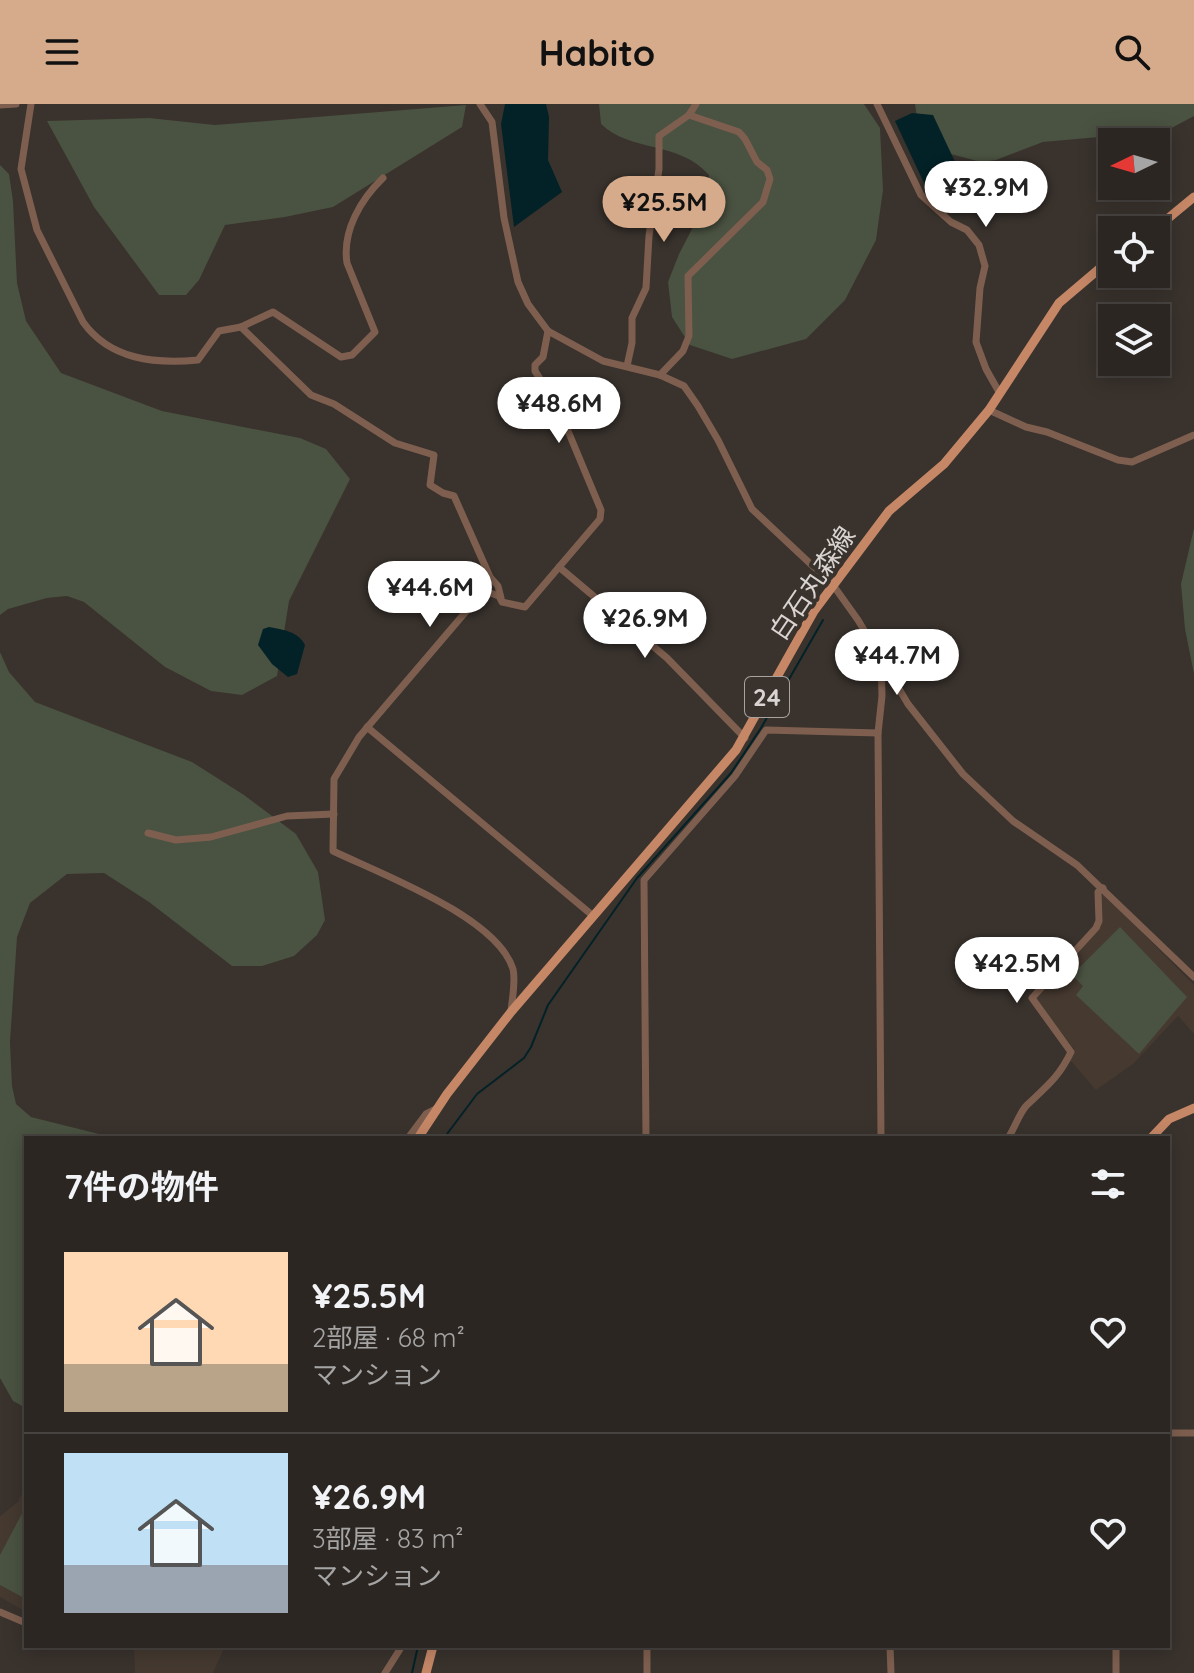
<!DOCTYPE html>
<html lang="ja">
<head>
<meta charset="utf-8">
<style>
  :root { --surface:#2b2622; --page:#332e2a; --text:#f1f3f6; --muted:#a6a5a5; --line:#474340; --accent:#d6ab8b }
  body { margin:0; font-family:Quicksand,"Noto Sans JP",sans-serif; background:var(--page); color:var(--text); height:100vh; display:flex; flex-direction:column; font-size:30px; white-space:nowrap }
  * { box-sizing:border-box; margin:0 }
  p { font-size:26px; color:var(--muted) }
  .icon { flex:none; width:44px; height:44px; fill:none; stroke:currentColor; stroke-width:2; stroke-linecap:round; stroke-linejoin:round }
  .map { position:relative; flex:1; overflow:hidden }
  .sheet { position:absolute; left:24px; top:1032px; width:1146px; height:512px; display:flex; flex-direction:column; background:var(--surface); border-radius:0px; box-shadow:0 4px 20px #0003,0 0 0 2px var(--line) }
  .sheet>* { flex:none }
  .needle { width:52px; rotate:265deg }
  .tools { position:absolute; left:1098px; top:24px; display:grid; gap:16px }
  .tools a { display:grid; place-items:center; width:72px; height:72px; border-radius:0px; background:var(--surface); box-shadow:0 4px 20px #0003,0 0 0 2px var(--line); font-size:40px }
  .price { position:absolute; translate:-50% -68px; padding:0 18px; border-radius:28px; background:#fff; color:#222; font-size:26px; line-height:52px; filter:drop-shadow(0 2px 4px #0008) }
  .price::after { content:''; position:absolute; left:50%; top:48px; width:24px; height:18px; margin-left:-12px; background:inherit; clip-path:polygon(0 0,100% 0,50% 100%) }
  .price.active { background:var(--accent); color:#111 }
  ul { padding:0; list-style:none }
  li { display:flex; align-items:center; gap:24px; height:200px; padding:0 40px }
  li+li { border-top:2px solid var(--line) }
  li span { display:grid; place-items:center; flex:none; width:224px; height:160px; border-radius:0px; color:#555 }
  li>.icon { margin-inline-start:auto }
  span .icon { width:96px; height:96px; fill:#fffc; stroke-width:1 }
  li b { font-size:34px }
  h2 { display:flex; justify-content:space-between; align-items:center; height:96px; padding:0 40px; font-size:34px }
  header { display:flex; justify-content:space-between; align-items:center; height:104px; padding:0 40px; background:var(--accent); color:#111; font-size:36px; font-weight:800 }
  .map>svg:first-child { display:block }
</style>
</head>
<body>
<header><svg class="icon" aria-label="menu" viewBox="0 0 24 24"><path d="M4 6h16M4 12h16M4 18h16"/></svg>Habito<svg class="icon" aria-label="search" viewBox="0 0 24 24"><circle cx="10" cy="10" r="6"/><path d="M15 15l6 6"/></svg></header>
<div class="map">
<svg width="1194" height="1569" viewBox="0 0 1194 1569">
  <rect width="100%" height="100%" fill="#39322d"/>
  <g fill="#453930">
    <path d="M1104,790L1194,881V930L1178,912L1133,960L1096,986L1070,956L1074,945L1035,895L1101,822L1100,793Z"/>
    <path d="M26,1381V1508L0,1493V1412L18,1398Z"/>
    <path d="M134,1542H225L213,1569H135Z"/>
  </g>
  <g fill="#4a5241">
    <path d="M599,0H864L880,24L883,86L876,136L845,196L806,235L732,255L690,241L672,213L668,178L679,150L709,92V71C680,37 629,48 601,20Z"/>
    <path d="M915,0H1194V12L1166,27L1043,38L996,56L981,58L924,43L920,32Z"/>
    <path d="M466,1L462,23L333,103L285,113L225,121L199,176L186,191H159L94,103L47,17L149,14L215,21Z"/>
    <path d="M0,61L9,70L13,97L17,179L26,217L61,269L162,307L300,334L326,345L350,375L289,497L277,572L242,591L211,587L165,563L84,498L67,492L47,494L8,505L0,511Z"/>
    <path d="M1194,424V570L1185,525L1181,480Z"/>
    <path d="M0,548L9,568L35,598L192,658L244,691L296,730L318,768L325,816L317,831L294,852L262,862H232L149,798L104,769L67,770L30,799L17,833L10,938L12,982L16,1000L31,1013L115,1034H26V1304L13,1297L0,1274Z"/>
    <path d="M1120,823L1187,893L1139,950L1076,891L1083,882L1072,871Z"/>
    <path d="M26,1402V1495L0,1481V1451Z"/>
  </g>
  <g fill="#032227">
    <path d="M505,0H546L549,13L548,56L562,88L514,123L501,20Z"/>
    <path d="M912,9L933,11L957,62L924,79L895,17Z"/>
    <path d="M269,523C283,526 298,527 305,541L297,570L288,573L272,560L258,541L263,525Z"/>
  </g>
  <g fill="none" stroke-linecap="round" stroke-linejoin="round">
    <g stroke="#032227" stroke-width="2">
      <path d="M444,1034L477,990L524,954L531,943L548,901L637,774L731,669L761,624L823,516"/>
      <path d="M412,1569L418,1542"/>
    </g>
    <g stroke="#7e5f4f" stroke-width="7">
      <path d="M31,0L21,65L37,126L83,218C110,256 155,260 198,256L219,227L241,223L273,208L341,253L352,251L375,228L347,159C342,127 361,95 383,74"/>
      <path d="M480,0L492,18L504,114L518,178L528,200L548,227L603,257L660,271L684,282L698,302L718,336L752,405L833,481L858,516L908,600L963,670L1013,717L1077,761L1194,873"/>
      <path d="M877,0L921,91L951,118L967,126L979,141L985,162L980,184L976,238L986,265L999,288"/>
      <path d="M0,1L16,0"/>
      <path d="M241,223L311,291L334,300L395,339L434,351L430,381L443,389L454,392L490,473L498,482L501,494"/>
      <path d="M627,262L632,239V214L646,184L649,132L659,65V32L689,11L696,0"/>
      <path d="M660,271L683,247L689,232L688,172L763,98L770,75L767,66L757,58L745,35L739,28L689,11"/>
      <path d="M989,306L1026,323L1047,328L1118,356L1132,358L1194,331"/>
      <path d="M559,463L667,554L745,634"/>
      <path d="M367,623L592,811"/>
      <path d="M148,729L176,736L211,733L287,712L334,710"/>
      <path d="M511,908C512,895 516,877 513,865C497,813 381,770 333,747L334,675L359,633L475,497L487,488L499,492L502,498L525,503L600,415L601,406L558,303L535,267V261L543,253L548,227"/>
      <path d="M408,1034L426,1010L436,1005"/>
      <path d="M646,1034L644,776L735,672L766,626L878,629"/>
      <path d="M881,1034L878,629L882,592L881,556"/>
      <path d="M1008,1034C1015,1024 1019,1009 1027,1001C1047,982 1059,973 1071,948L1032,894L1096,824L1099,817L1098,788L1103,784"/>
      <path d="M1168,1329H1194"/>
      <path d="M0,1508L26,1519"/>
      <path d="M647,1542V1569"/>
      <path d="M890,1542L891,1569"/>
      <path d="M1116,1542V1569"/>
      <path d="M385,1569L402,1542"/>
    </g>
    <g stroke="#c58766" stroke-width="9">
      <path d="M1154,126L1194,93"/>
      <path d="M418,1034L447,990L511,908L736,646L814,507L889,407L944,360L989,306L1059,199L1112,154"/>
      <path d="M1151,1034L1169,1015L1194,1004"/>
      <path d="M426,1569L433,1542"/>
    </g>
  </g>
  <g text-anchor="middle" dominant-baseline="central" stroke-width="8" stroke-linejoin="round" paint-order="stroke">
    <rect fill="#39322d" stroke="#a9a3a0" stroke-width="2" x="745" y="573" width="44" height="40" rx="6"/>
    <g font-size="24" font-weight="bold" fill="#d9d4d1">
      <text x="767" y="593">24</text>
    </g>
    <g font-size="26" fill="#d9d4d1" stroke="#39322d">
      <text transform="translate(812 479) rotate(-56)">白石丸森線</text>
    </g>
  </g>
</svg>
<div class="tools">
<a><svg class="needle" viewBox="-14 -14 28 28"><path d="M0-13l5 13h-10z" fill="#e53935"/><path d="M0 13l5-13h-10z" fill="#a6a5a5"/></svg></a>
<a><svg class="icon" aria-label="locate" viewBox="0 0 24 24"><circle cx="12" cy="12" r="6"/><path d="M12 2v4M12 18v4M2 12h4M18 12h4"/></svg></a>
<a><svg class="icon" aria-label="layers" viewBox="0 0 24 24"><path d="M12 4l9 5-9 5-9-5zM3 14l9 5 9-5"/></svg></a>
</div>
<b class="price" style="left:986px;top:125px">¥32.9M</b>
<b class="price active" style="left:664px;top:140px">¥25.5M</b>
<b class="price" style="left:559px;top:341px">¥48.6M</b>
<b class="price" style="left:430px;top:525px">¥44.6M</b>
<b class="price" style="left:645px;top:556px">¥26.9M</b>
<b class="price" style="left:897px;top:593px">¥44.7M</b>
<b class="price" style="left:1017px;top:901px">¥42.5M</b>
<section class="sheet">
<h2>7件の物件<svg class="icon" aria-label="filters" viewBox="0 0 24 24"><path d="M4 7h16M4 17h16"/><circle cx="9" cy="7" r="2"/><circle cx="15" cy="17" r="2"/></svg></h2>
<ul>
<li><span style="background:linear-gradient(#ffd9b3 70%,#b9a48a 0)"><svg class="icon" aria-label="home" viewBox="0 0 24 24"><path d="M3 11l9-7 9 7M6 9v11h12V9"/></svg></span><div><b>¥25.5M</b><p>2部屋 · 68 m²</p><p>マンション</p></div><svg class="icon" aria-label="heart" viewBox="0 0 24 24"><path d="M12 20l-8-8c-3-5 5-10 8-4 3-6 11-1 8 4z"/></svg></li>
<li><span style="background:linear-gradient(#bfe0f5 70%,#9aa5b1 0)"><svg class="icon" aria-label="home" viewBox="0 0 24 24"><path d="M3 11l9-7 9 7M6 9v11h12V9"/></svg></span><div><b>¥26.9M</b><p>3部屋 · 83 m²</p><p>マンション</p></div><svg class="icon" aria-label="heart" viewBox="0 0 24 24"><path d="M12 20l-8-8c-3-5 5-10 8-4 3-6 11-1 8 4z"/></svg></li>
</ul>
</section>
</div>
</body>
</html>
